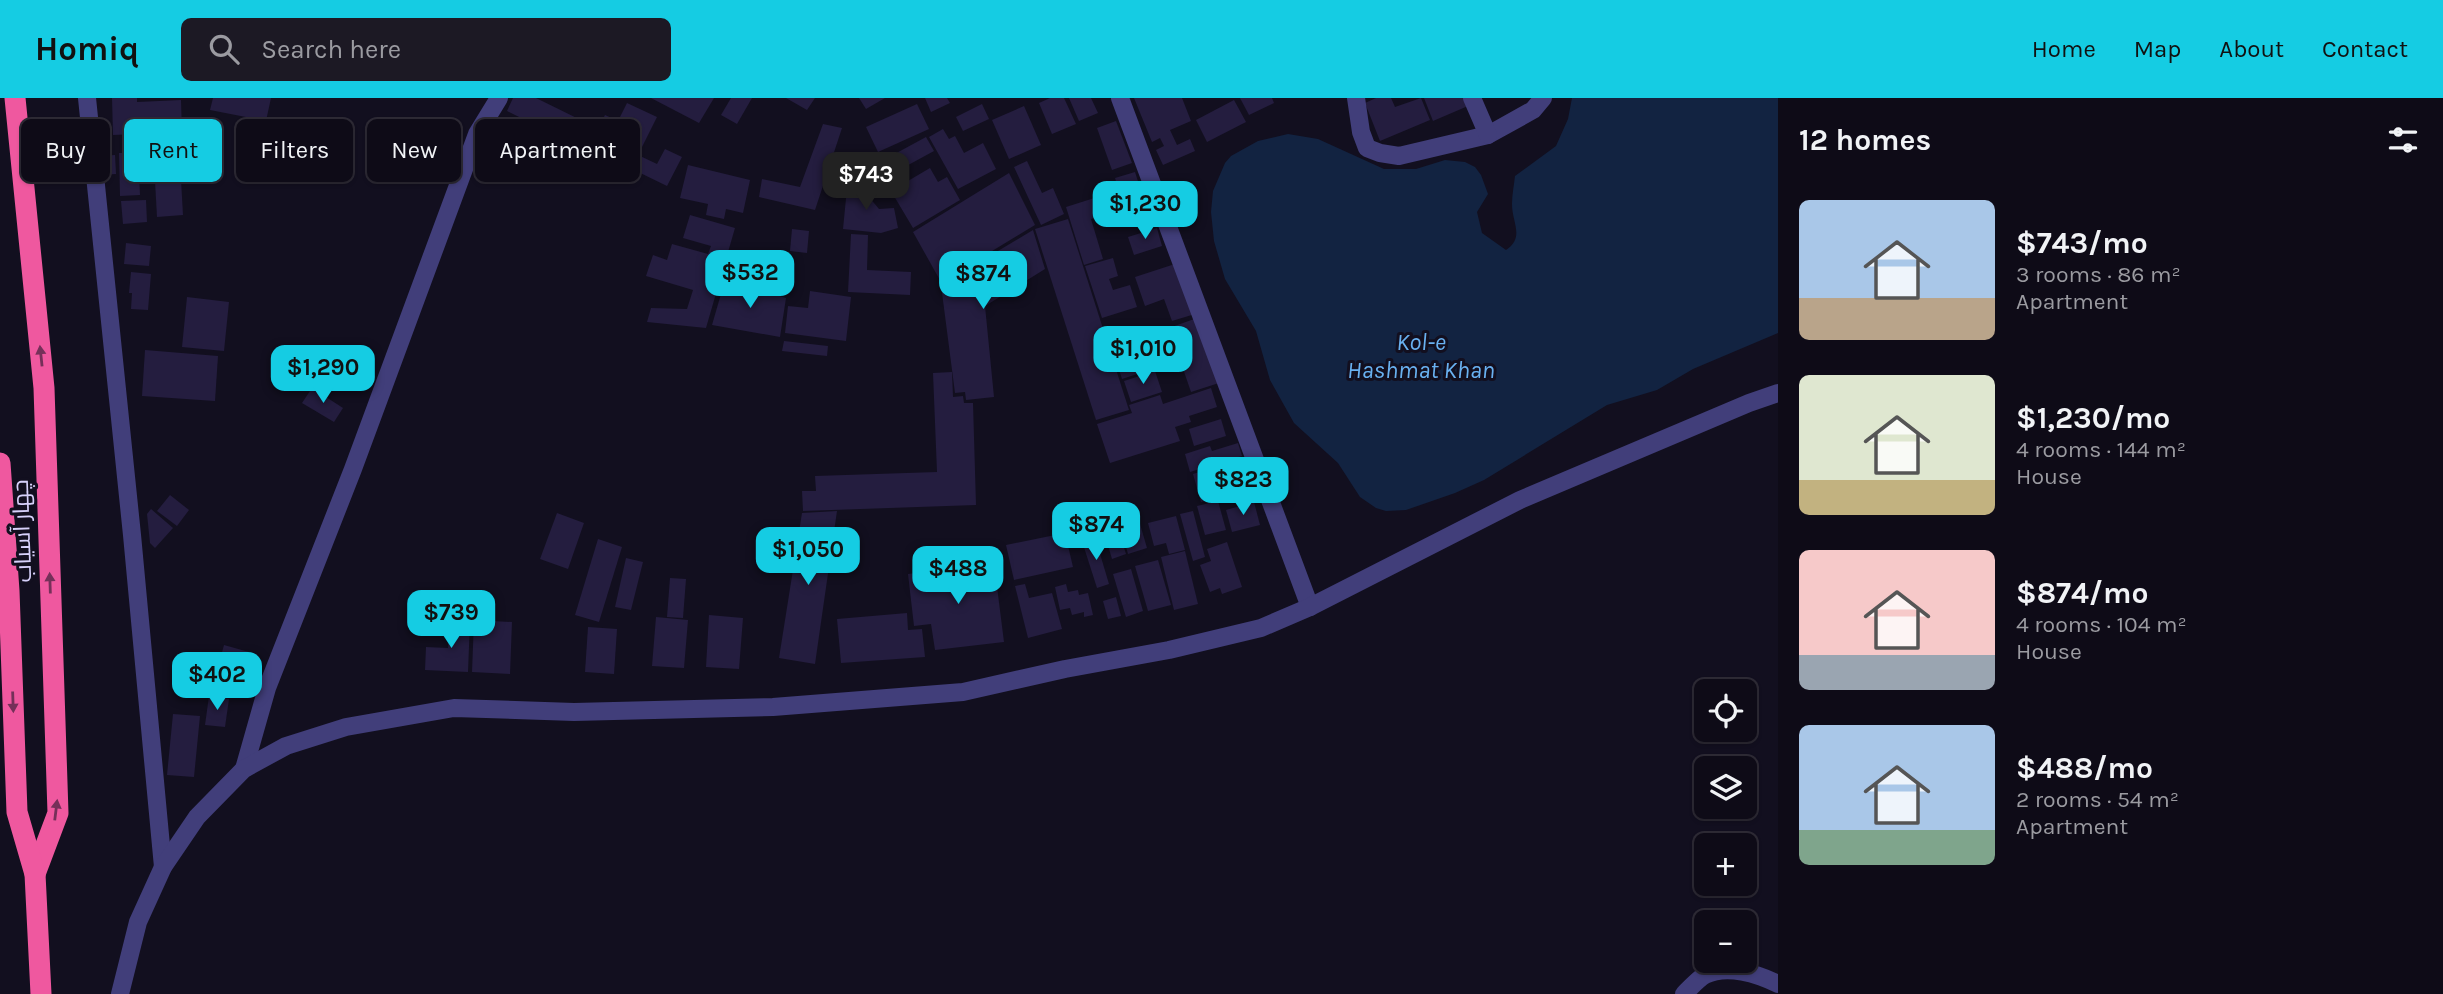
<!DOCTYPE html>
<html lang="en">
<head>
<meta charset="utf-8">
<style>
  :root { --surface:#0e0b17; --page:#1c1924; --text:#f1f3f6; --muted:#9b9ba1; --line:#2e2b36; --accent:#15cce3 }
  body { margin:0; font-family:Karla,Cairo,sans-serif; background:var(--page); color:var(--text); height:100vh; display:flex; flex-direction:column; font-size:26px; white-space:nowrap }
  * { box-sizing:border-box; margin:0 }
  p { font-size:23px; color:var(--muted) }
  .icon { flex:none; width:38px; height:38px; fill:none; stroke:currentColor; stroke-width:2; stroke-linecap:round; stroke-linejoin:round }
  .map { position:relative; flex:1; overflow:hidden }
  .details { display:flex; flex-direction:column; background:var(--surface); width:665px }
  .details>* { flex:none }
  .banner { position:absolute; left:21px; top:21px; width:665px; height:63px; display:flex; gap:14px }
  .fabs { position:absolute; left:1694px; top:581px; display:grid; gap:14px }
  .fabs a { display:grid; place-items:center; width:63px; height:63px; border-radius:10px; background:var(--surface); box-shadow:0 2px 5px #0004,0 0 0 2px var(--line); font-size:35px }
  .price { position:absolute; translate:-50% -60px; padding:0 16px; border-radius:14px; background:var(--accent); color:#111; font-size:23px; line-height:46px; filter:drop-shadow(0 2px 4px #0008) }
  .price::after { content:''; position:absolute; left:50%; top:42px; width:21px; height:16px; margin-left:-10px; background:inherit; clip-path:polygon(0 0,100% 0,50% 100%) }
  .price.selected { background:#222; color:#fff }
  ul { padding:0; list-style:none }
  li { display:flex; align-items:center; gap:21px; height:175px; padding:0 21px }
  li span { display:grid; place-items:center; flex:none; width:196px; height:140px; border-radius:10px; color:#555 }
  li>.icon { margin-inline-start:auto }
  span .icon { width:84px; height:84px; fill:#fffc; stroke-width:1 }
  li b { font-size:30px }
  h2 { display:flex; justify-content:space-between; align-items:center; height:84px; padding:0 21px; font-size:30px }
  .chip { padding:0 24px; border-radius:10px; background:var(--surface); box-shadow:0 2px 5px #0004,0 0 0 2px var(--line); font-size:24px; line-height:63px }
  .chip.selected { background:var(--accent); color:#111 }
  header { display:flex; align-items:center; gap:42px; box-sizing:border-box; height:98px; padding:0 35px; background:var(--accent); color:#111 }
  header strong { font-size:33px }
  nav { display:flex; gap:38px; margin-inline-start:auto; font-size:24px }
  .search { width:490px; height:63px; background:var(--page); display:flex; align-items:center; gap:18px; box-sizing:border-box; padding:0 24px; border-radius:10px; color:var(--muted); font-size:26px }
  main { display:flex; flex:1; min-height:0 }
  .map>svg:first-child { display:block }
</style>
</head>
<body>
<header>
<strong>Homiq</strong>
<div class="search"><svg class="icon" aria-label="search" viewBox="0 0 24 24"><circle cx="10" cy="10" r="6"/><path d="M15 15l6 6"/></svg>Search here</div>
<nav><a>Home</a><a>Map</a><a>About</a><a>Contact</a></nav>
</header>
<main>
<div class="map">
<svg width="1778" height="896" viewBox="0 0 1778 896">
  <rect width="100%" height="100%" fill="#120f1f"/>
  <path fill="#122341" d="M1572,0H1778V235L1693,271L1657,292L1607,307L1484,382L1455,395L1406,412L1386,413L1376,410L1360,399L1338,365L1294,325L1270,282L1256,233L1225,181L1214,143L1211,114L1213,93L1225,65L1231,58L1258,43L1288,36L1318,41L1384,71H1416L1445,62L1465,64L1475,69L1481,77L1488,96L1477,114L1482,135L1506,152C1525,139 1512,125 1512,106C1512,97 1514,87 1515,78L1556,48L1568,21Z"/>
  <g fill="#241d3f">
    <path d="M112,0H137V4L181,2L182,34L113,37Z"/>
    <path d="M213,0H271L266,23L210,12Z"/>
    <path d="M513,0H536L595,29L584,51L507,13Z"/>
    <path d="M651,0H714L699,25Z"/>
    <path d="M731,0H752L737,26L721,17Z"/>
    <path d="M786,0H815L807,12Z"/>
    <path d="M859,0H885L866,11Z"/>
    <path d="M925,0H947L950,5L931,14Z"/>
    <path d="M1050,0H1064L1076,26L1052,36L1039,5Z"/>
    <path d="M1069,0H1091L1098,15L1079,23Z"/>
    <path d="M1134,0H1182L1191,23L1170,32L1177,47L1190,41L1195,53L1163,67L1156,52L1164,48L1160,40L1152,44Z"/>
    <path d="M1240,0H1272L1274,5L1249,17Z"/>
    <path d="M1376,0H1391L1395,9L1421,0L1430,22L1380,43L1365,5Z"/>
    <path d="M1424,0H1465L1468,8L1433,23Z"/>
    <path d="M1234,2L1246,24L1207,44L1196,22Z"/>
    <path d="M627,5L657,19L638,57L657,66L665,51L682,59L667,88L589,50L605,17L618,23Z"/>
    <path d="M917,6L929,31L878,54L866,29Z"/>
    <path d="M982,6L989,21L963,33L956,19Z"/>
    <path d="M1024,8L1041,47L1009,61L992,22Z"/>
    <path d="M1116,23L1132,65L1112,72L1097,30Z"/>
    <path d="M823,26L842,30L815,112L759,99L762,81L800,89Z"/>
    <path d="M943,31L949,41L955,38L964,55L983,45L996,71L958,91L929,39Z"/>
    <path d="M926,39L934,53L888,78L880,64Z"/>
    <path d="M119,55H146L147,75H139L140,97L120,98Z"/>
    <path d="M115,57L116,76L100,77L99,58Z"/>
    <path d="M1027,63L1042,95L1053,90L1064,116L1041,127L1014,69Z"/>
    <path d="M180,64L183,117L157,119L154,65Z"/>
    <path d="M688,67L750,82L743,115L726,111L724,121L706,117L708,106L680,100Z"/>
    <path d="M930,70L938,84L947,79L960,102L913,130L891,93Z"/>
    <path d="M1135,74L1143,99L1113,109L1108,93L1118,90L1115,80Z"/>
    <path d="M1009,75L1035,127L941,184L913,134Z"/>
    <path d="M848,80L860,81L859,96L869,99L879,111L894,110L898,130L881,135L843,131Z"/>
    <path d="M1107,96L1113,114L1091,121L1103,161L1084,167L1066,109Z"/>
    <path d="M146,102L147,124L123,126L121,103Z"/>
    <path d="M690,117L735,130L706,230L647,224L651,210L687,211L693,192L646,178L653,157L667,162L672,146L708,156L711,148L683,140Z"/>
    <path d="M1068,121L1129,312L1096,322L1035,131Z"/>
    <path d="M1157,130L1162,148L1134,157L1128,139Z"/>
    <path d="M792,131L809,133L807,155L790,153Z"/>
    <path d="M1033,132L1045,171L985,208L994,299L966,302L965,294L955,295L941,187Z"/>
    <path d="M851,136L868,137L867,172L911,174L910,197L848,194Z"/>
    <path d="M126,145L151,148L149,168L124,166Z"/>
    <path d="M1113,160L1118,178L1109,181L1113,192L1130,187L1137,209L1102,220L1085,168Z"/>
    <path d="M1178,165L1195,216L1172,223L1164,201L1145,208L1135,179Z"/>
    <path d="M131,174L151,176L148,212L131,211L132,195H129Z"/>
    <path d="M725,182L786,200L780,239L712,227Z"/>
    <path d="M810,193L851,199L846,243L785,235L788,208L808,210Z"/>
    <path d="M187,199L229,204L224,253L182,249Z"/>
    <path d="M1197,220L1219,285L1191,294L1169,230Z"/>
    <path d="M1129,232L1134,245L1140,243L1141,248L1169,239L1177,263L1122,281L1108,238Z"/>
    <path d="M784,243L828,248L827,258L782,253Z"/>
    <path d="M145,252L218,258L215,303L142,298Z"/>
    <path d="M290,259L322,269L316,288L284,278Z"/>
    <path d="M1155,273L1162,294L1131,304L1124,283Z"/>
    <path d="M952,274L953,299L963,298L964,305H973L976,407L803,413L802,393H816L815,378L937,374L933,275Z"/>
    <path d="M312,290L343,310L334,324L302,305Z"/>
    <path d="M1211,290L1217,309L1189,318L1191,324L1175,329L1180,343L1110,365L1097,326L1132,315L1129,307L1160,297L1163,306Z"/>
    <path d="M1221,321L1226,338L1194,348L1189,331Z"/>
    <path d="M1238,345L1242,358L1190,374L1185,356L1210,348L1212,353Z"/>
    <path d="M1241,361L1249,390L1201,404L1193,376Z"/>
    <path d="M170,397L189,412L177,428L157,413Z"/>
    <path d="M1218,403L1226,432L1205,437L1197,408Z"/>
    <path d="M1254,404L1260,427L1232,434L1226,412Z"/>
    <path d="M151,411L173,430L155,450L150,445L147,416Z"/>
    <path d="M837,413L815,566L779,560L802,415Z"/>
    <path d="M1193,413L1205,459L1193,463L1180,416Z"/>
    <path d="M557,415L584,425L568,471L540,461Z"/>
    <path d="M1176,418L1185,452L1169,456L1166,445L1154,448L1148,425Z"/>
    <path d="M1140,426L1147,450L1128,456L1121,431Z"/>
    <path d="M1118,430L1126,456L1112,461L1104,434Z"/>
    <path d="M1065,435L1073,469L1014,482L1006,447Z"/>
    <path d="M1095,439L1109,486L1097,490L1082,443Z"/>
    <path d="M598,441L622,449L599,524L575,517Z"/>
    <path d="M1227,444L1242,489L1222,496L1220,490L1210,494L1200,467L1211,463L1207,451Z"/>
    <path d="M1185,453L1198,506L1174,512L1161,459Z"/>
    <path d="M626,460L643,464L631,512L615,509Z"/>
    <path d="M1158,462L1171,507L1148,513L1135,468Z"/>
    <path d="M994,465L1004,544L935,552L931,526L914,528L908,476Z"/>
    <path d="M1131,471L1143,513L1126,519L1113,476Z"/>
    <path d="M670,480L686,481L683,520L667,519Z"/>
    <path d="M1025,486L1029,500L1052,495L1062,531L1028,540L1015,488Z"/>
    <path d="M1066,486L1068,494L1078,492L1079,497L1088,495L1093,517L1084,519V514L1072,517L1070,510L1060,512L1055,489Z"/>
    <path d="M1116,499L1121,518L1108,521L1103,503Z"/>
    <path d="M907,515L908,532L922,531L925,559L841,565L837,521Z"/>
    <path d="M709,517L743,520L739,571L706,569Z"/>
    <path d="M656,519L688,522L684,570L652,568Z"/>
    <path d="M449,522L470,523L468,574L425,572L426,549L448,550Z"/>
    <path d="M474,522L512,524L510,576L472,574Z"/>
    <path d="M588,529L617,531L614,576L585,574Z"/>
    <path d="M224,547L256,556L247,588L215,580Z"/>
    <path d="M209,598L229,601L225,629L205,627Z"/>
    <path d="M173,616L200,618L194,679L167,677Z"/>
  </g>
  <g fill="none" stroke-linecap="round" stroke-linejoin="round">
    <g stroke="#413e7a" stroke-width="18">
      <path d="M87,0L132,437L163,769"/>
      <path d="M1120,0L1310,509"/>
      <path d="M1356,0L1361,34L1367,50L1380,55L1399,58L1488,37L1533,12L1543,0"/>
      <path d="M1472,0L1488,37"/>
      <path d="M244,671L267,590L353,371L477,36L499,0"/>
      <path d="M120,896L138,824L163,769L197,719L244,671L286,648L346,629L454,610L574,614L773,609L963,594L1065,571L1169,552L1261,530L1310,509L1520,402L1749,305L1778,295"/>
      <path d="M1684,896C1690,890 1698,881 1705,877C1727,866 1758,876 1778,886"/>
    </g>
    <g stroke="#ef589f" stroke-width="21">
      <path d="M15,0L44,290L58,715L35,776"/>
      <path d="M0,365L9,493L17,714L35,776L41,896"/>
    </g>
  </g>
  <defs><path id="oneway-solid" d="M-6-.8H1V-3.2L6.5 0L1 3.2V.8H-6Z" transform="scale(1.75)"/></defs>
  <g fill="#753059">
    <use href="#oneway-solid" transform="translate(41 258) rotate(-96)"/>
    <use href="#oneway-solid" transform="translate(50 485) rotate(-92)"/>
    <use href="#oneway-solid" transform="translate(13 604) rotate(88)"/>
    <use href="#oneway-solid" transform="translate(56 712) rotate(-83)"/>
  </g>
  <g text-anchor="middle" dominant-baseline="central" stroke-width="6" stroke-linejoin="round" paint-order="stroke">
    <g font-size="23" fill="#d7d1fb" stroke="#120f1f">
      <text transform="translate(22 433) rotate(-92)">چهار آسیاب</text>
    </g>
    <g font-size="24" font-style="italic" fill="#69b1f1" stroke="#120f1f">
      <text x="1421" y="244">Kol-e<tspan x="1421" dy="28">Hashmat Khan</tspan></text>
    </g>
  </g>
</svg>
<div class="fabs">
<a><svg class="icon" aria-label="locate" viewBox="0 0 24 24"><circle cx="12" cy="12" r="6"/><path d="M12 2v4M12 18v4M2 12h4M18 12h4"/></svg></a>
<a><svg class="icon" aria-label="layers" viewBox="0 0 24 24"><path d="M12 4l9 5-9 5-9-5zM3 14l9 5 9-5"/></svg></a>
<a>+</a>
<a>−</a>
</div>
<b class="price selected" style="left:866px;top:114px">$743</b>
<b class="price" style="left:1145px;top:143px">$1,230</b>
<b class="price" style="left:750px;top:212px">$532</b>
<b class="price" style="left:983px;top:213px">$874</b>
<b class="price" style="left:1143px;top:288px">$1,010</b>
<b class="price" style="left:323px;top:307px">$1,290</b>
<b class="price" style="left:1243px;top:419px">$823</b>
<b class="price" style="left:1096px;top:464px">$874</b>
<b class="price" style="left:808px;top:489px">$1,050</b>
<b class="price" style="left:958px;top:508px">$488</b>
<b class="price" style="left:451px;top:552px">$739</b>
<b class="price" style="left:217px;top:614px">$402</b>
<div class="banner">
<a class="chip">Buy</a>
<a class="chip selected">Rent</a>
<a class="chip">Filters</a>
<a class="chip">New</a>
<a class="chip">Apartment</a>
</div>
</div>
<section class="details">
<h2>12 homes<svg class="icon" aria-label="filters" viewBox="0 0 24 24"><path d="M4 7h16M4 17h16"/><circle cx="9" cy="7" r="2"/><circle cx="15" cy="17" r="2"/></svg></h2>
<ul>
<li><span style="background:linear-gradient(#a9c7e8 70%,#b9a48a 0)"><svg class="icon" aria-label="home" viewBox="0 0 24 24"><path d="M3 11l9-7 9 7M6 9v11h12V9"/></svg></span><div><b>$743/mo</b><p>3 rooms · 86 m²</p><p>Apartment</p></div></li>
<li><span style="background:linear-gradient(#dfe7d0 75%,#c2b280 0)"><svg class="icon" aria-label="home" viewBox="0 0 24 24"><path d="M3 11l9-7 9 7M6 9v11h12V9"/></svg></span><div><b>$1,230/mo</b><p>4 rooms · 144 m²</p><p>House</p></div></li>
<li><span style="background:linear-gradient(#f6c9c9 75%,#9aa5b1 0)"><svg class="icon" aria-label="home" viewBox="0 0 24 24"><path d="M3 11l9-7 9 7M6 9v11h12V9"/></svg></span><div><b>$874/mo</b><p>4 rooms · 104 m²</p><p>House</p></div></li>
<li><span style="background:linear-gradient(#a9c7e8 75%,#7fa58c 0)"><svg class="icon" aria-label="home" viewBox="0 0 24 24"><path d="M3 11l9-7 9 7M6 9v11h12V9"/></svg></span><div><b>$488/mo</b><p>2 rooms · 54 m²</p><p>Apartment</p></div></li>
</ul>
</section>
</main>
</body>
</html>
